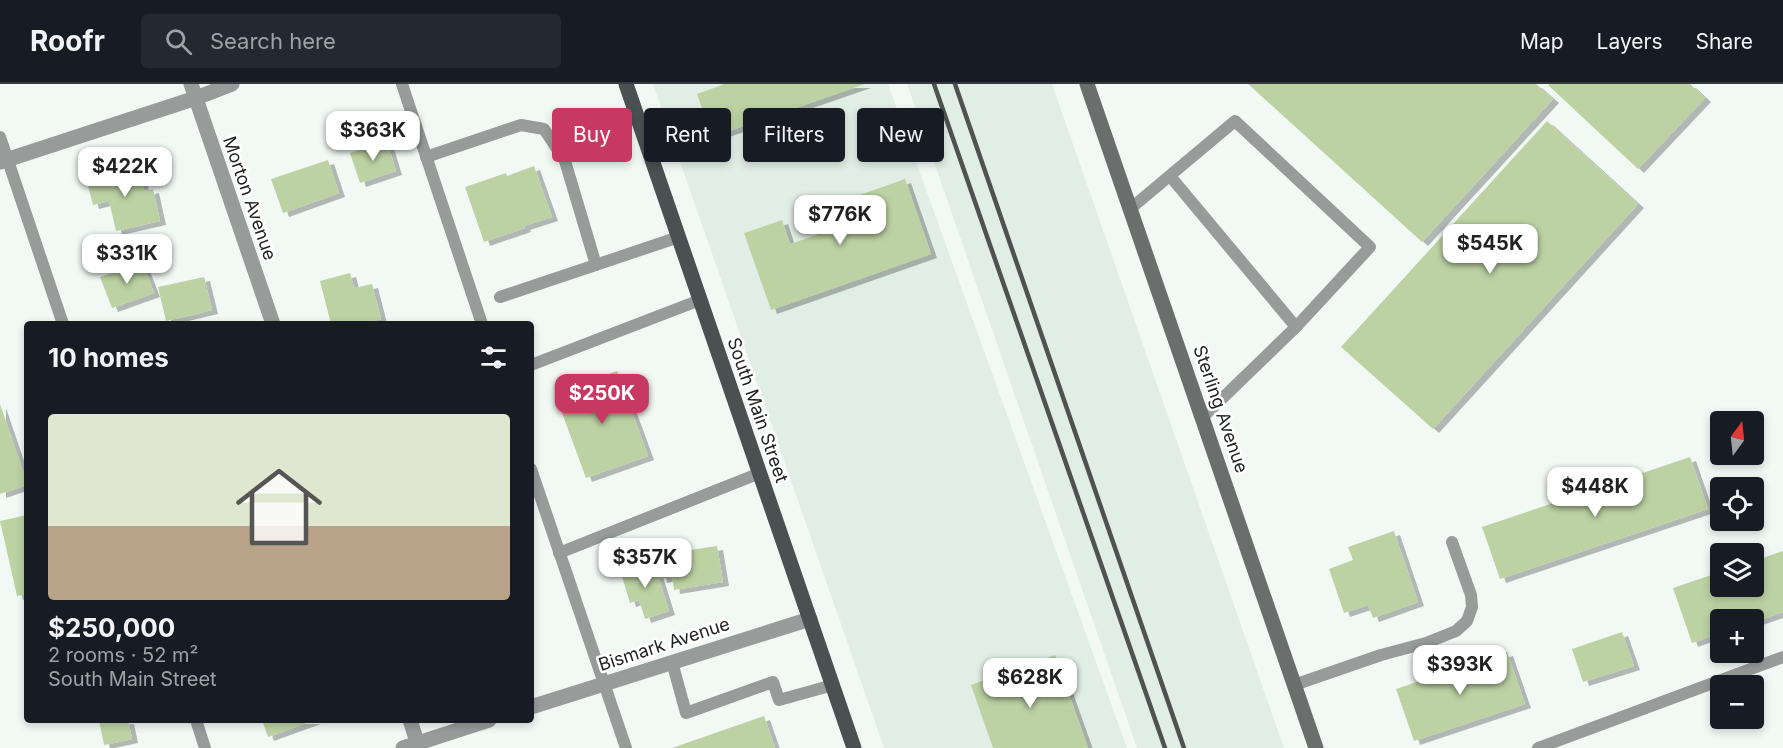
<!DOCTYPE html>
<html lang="en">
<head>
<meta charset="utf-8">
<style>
  :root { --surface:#171b24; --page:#242831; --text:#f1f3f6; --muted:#9ea1a6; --line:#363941; --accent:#c73963 }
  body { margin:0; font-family:Inter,sans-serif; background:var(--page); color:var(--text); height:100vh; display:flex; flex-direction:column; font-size:22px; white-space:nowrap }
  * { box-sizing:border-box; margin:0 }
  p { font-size:20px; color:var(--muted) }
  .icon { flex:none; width:33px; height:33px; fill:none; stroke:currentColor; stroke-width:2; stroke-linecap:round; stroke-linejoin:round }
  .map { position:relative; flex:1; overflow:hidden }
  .details { position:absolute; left:24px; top:237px; width:510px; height:402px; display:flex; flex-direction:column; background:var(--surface); border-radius:6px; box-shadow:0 3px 9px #0003 }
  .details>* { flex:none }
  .guide { position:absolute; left:552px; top:24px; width:570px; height:54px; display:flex; gap:12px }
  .needle { width:39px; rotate:15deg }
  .controls { position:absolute; left:1710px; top:327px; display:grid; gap:12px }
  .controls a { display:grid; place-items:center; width:54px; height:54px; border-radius:6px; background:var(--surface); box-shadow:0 3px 9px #0003; font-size:30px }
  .price { position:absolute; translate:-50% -51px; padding:0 14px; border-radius:12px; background:#fff; color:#222; font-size:20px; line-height:39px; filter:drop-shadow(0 2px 3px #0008) }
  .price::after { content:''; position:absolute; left:50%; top:36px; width:18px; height:14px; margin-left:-9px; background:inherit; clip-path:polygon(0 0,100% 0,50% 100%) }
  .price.selected { background:var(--accent); color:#fff }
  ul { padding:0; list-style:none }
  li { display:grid; align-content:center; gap:12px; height:318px; padding:0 24px }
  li+li { border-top:2px solid var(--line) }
  li span { display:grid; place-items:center; height:186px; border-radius:6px; color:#555 }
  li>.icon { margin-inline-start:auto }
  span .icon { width:108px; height:108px; fill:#fffc; stroke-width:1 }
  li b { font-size:26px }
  h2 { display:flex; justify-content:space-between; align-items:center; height:72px; padding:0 24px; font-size:26px }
  .chip { padding:0 21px; border-radius:6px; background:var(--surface); box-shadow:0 3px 9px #0003; font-size:21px; line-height:54px }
  .chip.selected { background:var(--accent); color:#fff }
  header { display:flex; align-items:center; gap:36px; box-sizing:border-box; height:84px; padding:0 30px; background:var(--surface); border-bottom:2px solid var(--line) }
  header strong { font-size:28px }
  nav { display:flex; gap:33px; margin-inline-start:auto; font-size:21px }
  .search { width:420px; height:54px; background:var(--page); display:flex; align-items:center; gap:15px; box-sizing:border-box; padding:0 21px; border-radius:6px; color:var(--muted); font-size:22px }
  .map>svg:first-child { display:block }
</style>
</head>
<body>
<header>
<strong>Roofr</strong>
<div class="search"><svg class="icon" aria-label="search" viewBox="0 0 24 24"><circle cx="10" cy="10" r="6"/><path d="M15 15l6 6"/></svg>Search here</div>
<nav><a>Map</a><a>Layers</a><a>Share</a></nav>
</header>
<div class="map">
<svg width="1783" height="664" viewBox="0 0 1783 664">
  <defs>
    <filter id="shadow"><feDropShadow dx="6" dy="4" stdDeviation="0" flood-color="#0004"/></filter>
  </defs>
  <rect width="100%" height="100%" fill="#f2f9f5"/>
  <g fill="#e1eee5">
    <path d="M653,0H888L1127,664H884Z"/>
    <path d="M907,0H1052L1284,664H1137Z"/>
  </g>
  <g fill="#bcd2a3" filter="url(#shadow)">
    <path d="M725,0H865L712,53L697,10Z"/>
    <path d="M1248,0H1536L1553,15L1422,158Z"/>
    <path d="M1550,0H1690L1705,14L1638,85L1548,1Z"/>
    <path d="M1547,37L1638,120L1433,345L1341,263Z"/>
    <path d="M387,57L396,87L360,99L350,69Z"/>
    <path d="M328,76L339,109L283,129L271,95Z"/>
    <path d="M138,82L144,107L153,105L160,137L116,147L109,117L93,121L86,94Z"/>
    <path d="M534,82L552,133L524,142L525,144L484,158L465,103L506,89L507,92Z"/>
    <path d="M905,95L931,170L771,226L744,149L782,136L790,160L831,146L823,124Z"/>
    <path d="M142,178L154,209L112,224L100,193Z"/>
    <path d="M350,189L354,204L372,200L381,235L359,240H331L320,197Z"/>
    <path d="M204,193L212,226L166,237L158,203Z"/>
    <path d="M617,287L648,372L586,394L555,310Z"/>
    <path d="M0,320L27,399V401L0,410Z"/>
    <path d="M1690,373L1708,425L1500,495L1482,443Z"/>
    <path d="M27,431V510L17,512L0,437Z"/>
    <path d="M1394,447L1418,518L1373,534L1368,521L1344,529L1329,485L1353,476L1348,463Z"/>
    <path d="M717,462L723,498L674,506L672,493L661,495L657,471Z"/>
    <path d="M1783,467V528L1754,538V536H1720V549L1692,559L1673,504L1720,488V502H1754V477Z"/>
    <path d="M653,476L669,527L645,535L639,516L630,519L620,486Z"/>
    <path d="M1622,548L1634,582L1583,598L1572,565Z"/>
    <path d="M1507,568L1525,620L1414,657L1396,605Z"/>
    <path d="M1055,571L1088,664H993L971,601Z"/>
    <path d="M764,632L775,664H672Z"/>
    <path d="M128,636L132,655L104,661L99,637Z"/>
    <path d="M262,636H315L268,653Z"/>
  </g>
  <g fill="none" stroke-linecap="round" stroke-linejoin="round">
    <g stroke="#979b9a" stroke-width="12">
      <path d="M402,0L482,240"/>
      <path d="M0,53L63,240"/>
      <path d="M426,73L521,41L544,45L565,77L596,181"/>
      <path d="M1170,92L1296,243"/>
      <path d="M1130,125L1235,37L1370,163L1296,243L1203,333"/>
      <path d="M500,213L679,153"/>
      <path d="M531,281L700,216"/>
      <path d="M531,385L626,664"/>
      <path d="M559,469L760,389"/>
      <path d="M672,578L686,629L773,598L779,616L833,601"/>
      <path d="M1294,601L1381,571L1426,559L1456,547L1467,537L1472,523L1471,511L1452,458"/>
      <path d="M196,636L205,664"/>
      <path d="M1538,664L1783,573"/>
    </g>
    <g stroke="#979b9a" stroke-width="15">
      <path d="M191,0L273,240"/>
      <path d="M0,78L196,14L232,0"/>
      <path d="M531,623L810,535"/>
      <path d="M410,636L419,664"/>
      <path d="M403,664L489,636"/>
    </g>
    <path stroke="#6a6f6e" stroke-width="15" d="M1087,0L1316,664"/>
    <path stroke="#4b5050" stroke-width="15" d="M626,0L854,664"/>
    <g stroke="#4f5251" stroke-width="4.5">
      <path d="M934,0L1165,664"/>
      <path d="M955,0L1184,664"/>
    </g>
  </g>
  <g text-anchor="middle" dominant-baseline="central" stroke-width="5" stroke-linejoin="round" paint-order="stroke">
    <g font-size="18" fill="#212322" stroke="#fff">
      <text transform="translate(250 114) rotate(71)">Morton Avenue</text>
      <text transform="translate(1221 325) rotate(71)">Sterling Avenue</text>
      <text transform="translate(758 326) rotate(71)">South Main Street</text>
      <text transform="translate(664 560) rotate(-18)">Bismark Avenue</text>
    </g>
  </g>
</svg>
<div class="controls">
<a><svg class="needle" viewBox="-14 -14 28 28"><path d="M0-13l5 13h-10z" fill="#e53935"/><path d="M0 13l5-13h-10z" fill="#9ea1a6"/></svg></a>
<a><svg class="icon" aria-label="locate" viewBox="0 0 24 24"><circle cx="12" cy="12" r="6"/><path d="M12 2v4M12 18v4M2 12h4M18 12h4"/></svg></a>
<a><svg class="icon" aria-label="layers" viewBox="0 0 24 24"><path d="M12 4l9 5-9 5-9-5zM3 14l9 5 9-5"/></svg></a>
<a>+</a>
<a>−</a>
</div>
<b class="price" style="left:373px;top:78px">$363K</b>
<b class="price" style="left:125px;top:114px">$422K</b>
<b class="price" style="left:840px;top:162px">$776K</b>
<b class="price" style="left:1490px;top:191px">$545K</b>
<b class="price" style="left:127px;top:201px">$331K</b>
<b class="price selected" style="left:602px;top:341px">$250K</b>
<b class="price" style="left:1595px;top:434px">$448K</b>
<b class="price" style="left:645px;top:505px">$357K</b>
<b class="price" style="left:1460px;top:612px">$393K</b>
<b class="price" style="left:1030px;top:625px">$628K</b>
<div class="guide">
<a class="chip selected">Buy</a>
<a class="chip">Rent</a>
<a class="chip">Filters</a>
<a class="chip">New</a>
</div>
<section class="details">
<h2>10 homes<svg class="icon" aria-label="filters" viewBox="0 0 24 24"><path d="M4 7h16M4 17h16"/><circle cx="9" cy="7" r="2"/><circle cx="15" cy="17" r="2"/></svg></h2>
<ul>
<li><span style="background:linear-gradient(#dfe7d0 60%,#b9a48a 0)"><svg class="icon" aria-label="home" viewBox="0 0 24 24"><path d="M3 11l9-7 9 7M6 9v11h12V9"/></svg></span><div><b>$250,000</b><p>2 rooms · 52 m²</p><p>South Main Street</p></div></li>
</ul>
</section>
</div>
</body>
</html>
